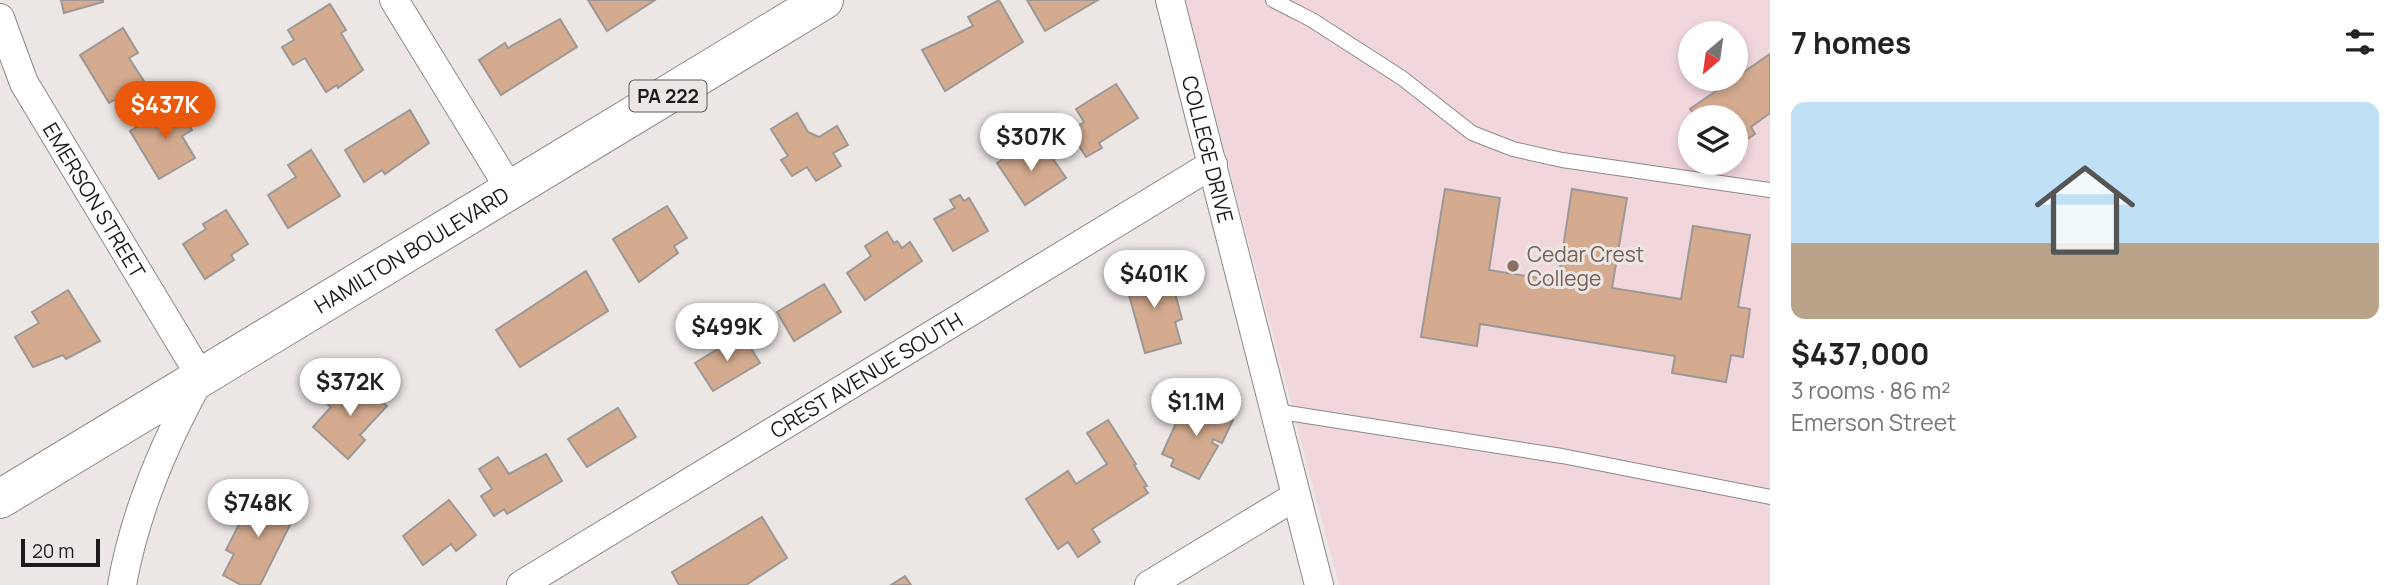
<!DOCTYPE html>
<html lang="en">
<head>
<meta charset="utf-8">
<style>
  :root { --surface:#fff; --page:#f6f6f6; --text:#222; --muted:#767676; --accent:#ea580c }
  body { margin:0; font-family:Manrope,sans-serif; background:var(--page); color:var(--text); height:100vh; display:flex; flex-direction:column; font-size:26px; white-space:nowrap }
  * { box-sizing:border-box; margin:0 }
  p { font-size:23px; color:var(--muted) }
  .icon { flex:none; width:38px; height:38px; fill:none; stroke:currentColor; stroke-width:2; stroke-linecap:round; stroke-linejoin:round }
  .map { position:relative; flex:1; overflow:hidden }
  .panel { display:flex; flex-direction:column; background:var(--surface); width:630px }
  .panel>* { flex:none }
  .needle { width:46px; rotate:209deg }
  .fabs { position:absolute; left:1678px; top:21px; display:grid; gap:14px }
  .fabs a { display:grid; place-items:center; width:70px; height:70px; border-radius:50%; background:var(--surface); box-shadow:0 4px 10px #0003; font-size:35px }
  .scale { position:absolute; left:21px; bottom:18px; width:79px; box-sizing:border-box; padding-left:7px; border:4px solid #1c1b1a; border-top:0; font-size:19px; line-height:24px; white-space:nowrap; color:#1c1b1a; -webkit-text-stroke:5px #ece7e4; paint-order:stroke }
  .price { position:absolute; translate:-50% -60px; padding:0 16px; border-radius:24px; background:#fff; color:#222; font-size:23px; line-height:46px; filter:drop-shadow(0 2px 4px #0008) }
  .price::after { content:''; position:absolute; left:50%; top:42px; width:21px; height:16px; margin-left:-10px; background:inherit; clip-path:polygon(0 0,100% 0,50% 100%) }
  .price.on { background:var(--accent); color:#fff }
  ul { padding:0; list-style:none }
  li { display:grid; align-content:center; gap:14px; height:371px; padding:0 21px }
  li span { display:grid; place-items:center; height:217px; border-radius:14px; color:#555 }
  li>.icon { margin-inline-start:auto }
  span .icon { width:126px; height:126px; fill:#fffc; stroke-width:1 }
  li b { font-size:30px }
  h2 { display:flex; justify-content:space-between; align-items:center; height:84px; padding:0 21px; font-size:30px }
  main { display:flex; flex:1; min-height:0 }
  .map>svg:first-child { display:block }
</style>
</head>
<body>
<main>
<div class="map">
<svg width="1770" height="585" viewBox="0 0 1770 585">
  <rect width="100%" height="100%" fill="#ece7e4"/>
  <path fill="#f1d6dc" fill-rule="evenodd" d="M1185,0H1770V585H1339ZM1690,33H1736V79H1690ZM1690,117H1736V163H1690Z"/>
  <g fill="#d4ab8f" stroke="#9d9896" stroke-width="2">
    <path d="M61,0H103V2L64,13Z"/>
    <path d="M588,0H655L607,31Z"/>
    <path d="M999,0L1023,42L945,91L922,50L973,26L968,17Z"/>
    <path d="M1027,0H1098L1045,31Z"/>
    <path d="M330,4L346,30L341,33L363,70L338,88L337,85L326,92L305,58L293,65L282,47L294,40L288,30Z"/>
    <path d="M560,19L577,47L501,95L479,60L505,43L508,48Z"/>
    <path d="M123,28L138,53L129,58L145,83L109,103L80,55Z"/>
    <path d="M1770,54V113L1751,127L1755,134L1743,142L1739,135L1736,137V117H1696L1690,109Z"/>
    <path d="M1116,84L1138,118L1099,143L1102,148L1086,157L1070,131L1084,122L1076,109Z"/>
    <path d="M175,102L192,130L182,136L195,158L159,179L130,131Z"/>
    <path d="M410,110L429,143L385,174L382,170L364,182L345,150Z"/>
    <path d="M797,113L808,132L819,137L837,126L848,145L833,153L841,166L816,181L807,167L792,176L781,160L788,156L771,129Z"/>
    <path d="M1029,142L1040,159L1049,153L1066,178L1025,205L997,163Z"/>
    <path d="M311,150L340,196L288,228L268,195L296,177L288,165Z"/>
    <path d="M1445,189L1500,198L1489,270L1558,281L1572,189L1627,198L1612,288L1681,299L1693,226L1750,235L1738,307L1750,309L1743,357L1731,355L1726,382L1672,373L1675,356L1480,324L1477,346L1421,337Z"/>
    <path d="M960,195L964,201L969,198L988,231L953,251L934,219L955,208L950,200Z"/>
    <path d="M667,206L687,238L674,246L678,253L639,282L613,239Z"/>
    <path d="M226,210L248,244L231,255L234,260L205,279L183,244L206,229L203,224Z"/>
    <path d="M887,232L894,243L897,241L902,248L910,242L922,261L865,300L847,273L871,256L865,246Z"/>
    <path d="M1154,269L1159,286L1172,282L1182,319L1175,322L1181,343L1145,353L1124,277Z"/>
    <path d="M586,271L608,311L520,367L496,330Z"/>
    <path d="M824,284L841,312L794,341L777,312Z"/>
    <path d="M68,290L100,341L66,359L63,355L33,367L15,337L39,323L32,312Z"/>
    <path d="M744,337L760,363L713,391L695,363L732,340L733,343Z"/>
    <path d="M358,378L387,406L360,435L365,440L348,459L313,427L331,407L327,404L338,393L341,396Z"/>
    <path d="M1187,399L1233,420L1222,443L1213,439L1212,443L1218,446L1199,479L1171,466L1174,459L1162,454Z"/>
    <path d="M618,408L636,437L587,467L568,439Z"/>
    <path d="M1108,420L1136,464L1134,465L1147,486L1144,487L1148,493L1092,529L1100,542L1078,557L1068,542L1058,549L1026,499L1068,471L1076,484L1107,464L1087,433Z"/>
    <path d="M546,454L562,481L507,514L504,509L494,516L481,496L492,489L479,469L498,457L509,474Z"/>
    <path d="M257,489L298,509L260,585H241L223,575L234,554L226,550Z"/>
    <path d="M449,500L476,535L456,551L451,544L423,565L403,536Z"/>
    <path d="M762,517L787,558L746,585H679L672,572Z"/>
    <path d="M905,576L911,585H891Z"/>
  </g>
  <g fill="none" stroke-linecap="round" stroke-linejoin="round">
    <g stroke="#8d8986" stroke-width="16">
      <g id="service">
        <path d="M1273,0L1312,20L1402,78L1472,133L1513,149L1562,160L1770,190"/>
        <path d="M1275,411L1562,456L1770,497"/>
      </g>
    </g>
    <g stroke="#8d8986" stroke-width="30">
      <g id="minor">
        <path d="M394,0L511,191"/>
        <path id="s1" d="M1170,0L1319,585"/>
        <path id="s2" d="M0,18L24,83L201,377C164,443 135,511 122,585"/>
        <path id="s3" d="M521,585L1213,164"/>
        <path d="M1149,585L1296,496"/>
      </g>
    </g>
    <g stroke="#8d8986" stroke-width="40">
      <g id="primary">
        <path id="s4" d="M0,499L824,0"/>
      </g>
    </g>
    <use href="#service" stroke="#fff" stroke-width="14"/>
    <use href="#minor" stroke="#fff" stroke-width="28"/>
    <use href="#primary" stroke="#fff" stroke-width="38"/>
  </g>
  <circle fill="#8d6e63" stroke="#ece7e4" stroke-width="2.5" cx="1513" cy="266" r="7"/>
  <g text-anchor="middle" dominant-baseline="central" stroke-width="6" stroke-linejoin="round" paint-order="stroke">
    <rect fill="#ece7e4" stroke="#5a5857" stroke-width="2" x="629.5" y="80.5" width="77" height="31" rx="5"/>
    <g font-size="19" font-weight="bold" fill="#1c1b1a">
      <text x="668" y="96">PA 222</text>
    </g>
    <g font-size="21" fill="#1c1b1a" stroke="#ece7e4">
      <text stroke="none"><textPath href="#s1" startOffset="154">COLLEGE DRIVE</textPath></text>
      <text stroke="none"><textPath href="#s2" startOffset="206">EMERSON STREET</textPath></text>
      <text stroke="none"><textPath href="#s4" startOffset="481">HAMILTON BOULEVARD</textPath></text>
      <text stroke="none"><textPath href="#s3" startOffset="404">CREST AVENUE SOUTH</textPath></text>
    </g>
    <g font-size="21" fill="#785e54" stroke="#ece7e4" text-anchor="start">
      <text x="1527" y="254">Cedar Crest<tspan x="1527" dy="24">College</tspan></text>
    </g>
  </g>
</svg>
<div class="fabs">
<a><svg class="needle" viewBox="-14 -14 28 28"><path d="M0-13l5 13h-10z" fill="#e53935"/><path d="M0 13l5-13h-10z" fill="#767676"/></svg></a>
<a><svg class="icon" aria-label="layers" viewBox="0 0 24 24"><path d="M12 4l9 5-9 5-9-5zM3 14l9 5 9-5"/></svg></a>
</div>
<div class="scale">20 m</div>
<b class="price on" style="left:165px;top:141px">$437K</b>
<b class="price" style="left:1031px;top:173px">$307K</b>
<b class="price" style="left:1154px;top:310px">$401K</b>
<b class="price" style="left:727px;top:363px">$499K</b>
<b class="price" style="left:350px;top:418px">$372K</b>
<b class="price" style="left:1196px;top:438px">$1.1M</b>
<b class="price" style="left:258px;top:539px">$748K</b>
</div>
<section class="panel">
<h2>7 homes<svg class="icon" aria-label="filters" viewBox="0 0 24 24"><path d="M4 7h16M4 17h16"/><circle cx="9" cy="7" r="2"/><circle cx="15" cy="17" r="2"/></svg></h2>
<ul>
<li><span style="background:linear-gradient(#bfe0f5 65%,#b9a48a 0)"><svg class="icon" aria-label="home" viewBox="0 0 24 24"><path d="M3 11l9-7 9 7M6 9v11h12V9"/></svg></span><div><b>$437,000</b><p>3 rooms · 86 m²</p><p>Emerson Street</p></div></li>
</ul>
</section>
</main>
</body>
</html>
